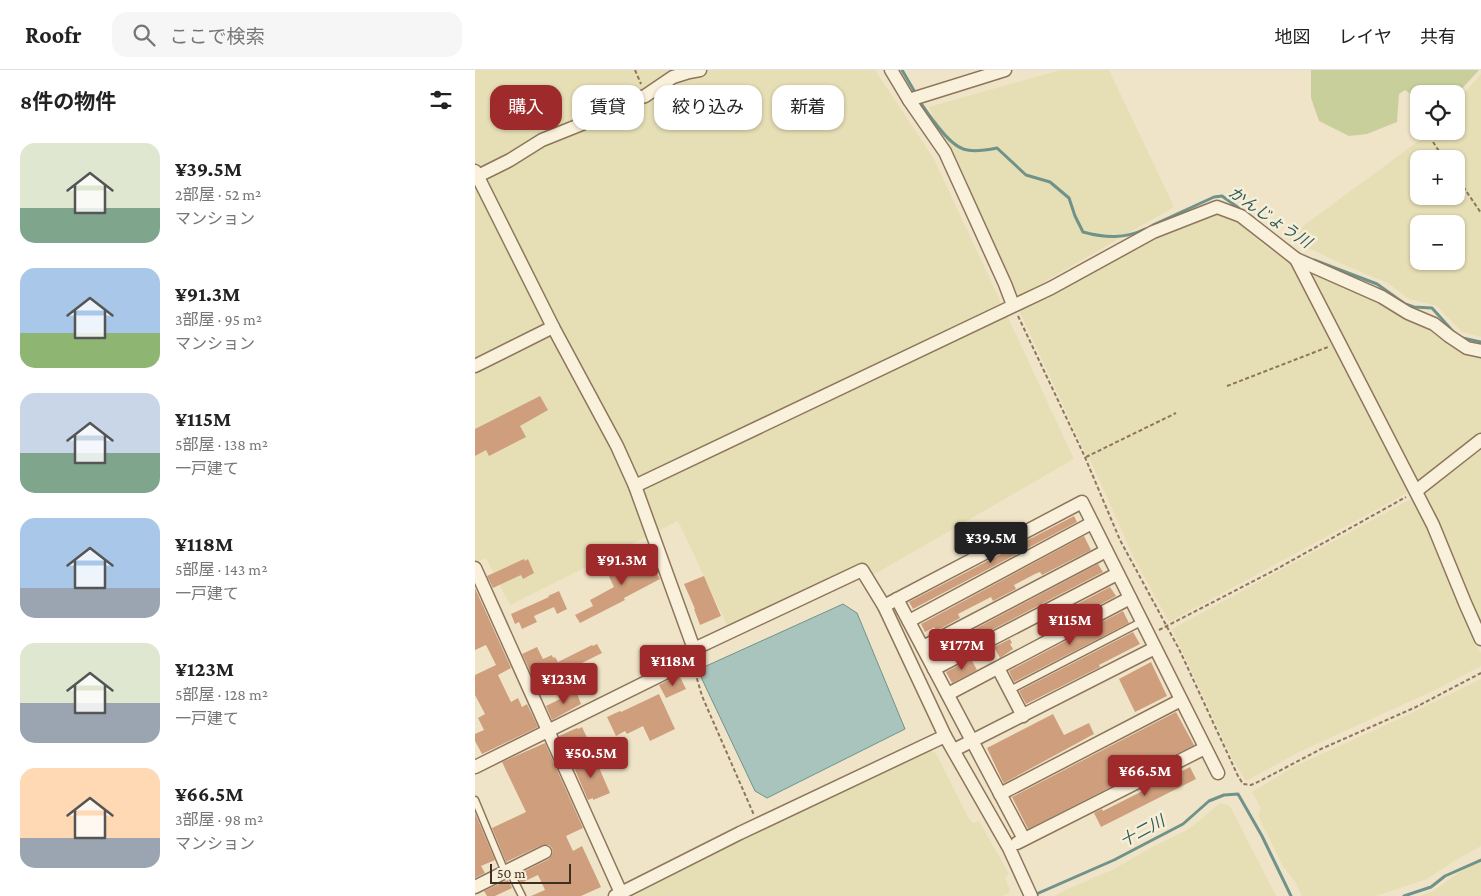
<!DOCTYPE html>
<html lang="ja">
<head>
<meta charset="utf-8">
<style>
  :root { --surface:#fff; --page:#f6f6f6; --text:#222; --muted:#767676; --line:#e0e0e0; --accent:#9e2a2b }
  body { margin:0; font-family:"Crimson Pro","Noto Sans JP",serif; background:var(--page); color:var(--text); height:100vh; display:flex; flex-direction:column; font-size:19px; white-space:nowrap }
  * { box-sizing:border-box; margin:0 }
  p { font-size:16px; color:var(--muted) }
  .icon { flex:none; width:28px; height:28px; fill:none; stroke:currentColor; stroke-width:2; stroke-linecap:round; stroke-linejoin:round }
  .map { position:relative; flex:1; overflow:hidden }
  .details { display:flex; flex-direction:column; background:var(--surface); width:475px }
  .details>* { flex:none }
  .hud { position:absolute; left:15px; top:15px; width:475px; height:45px; display:flex; gap:10px }
  .controls { position:absolute; left:935px; top:15px; display:grid; gap:10px }
  .controls a { display:grid; place-items:center; width:55px; height:55px; border-radius:10px; background:var(--surface); box-shadow:0 1px 4px #0004; font-size:25px }
  .scale { position:absolute; left:15px; bottom:12px; width:81px; box-sizing:border-box; padding-left:5px; border:2px solid #3d2e20; border-top:0; font-size:14px; line-height:18px; white-space:nowrap; color:#3d2e20; -webkit-text-stroke:4px #f7eed8; paint-order:stroke }
  .price { position:absolute; translate:-50% -42px; padding:0 11px; border-radius:5px; background:var(--accent); color:#fff; font-size:16px; line-height:32px; filter:drop-shadow(0 1px 2px #0008) }
  .price::after { content:''; position:absolute; left:50%; top:30px; width:15px; height:11px; margin-left:-8px; background:inherit; clip-path:polygon(0 0,100% 0,50% 100%) }
  .price.selected { background:#222; color:#fff }
  ul { padding:0; list-style:none }
  li { display:flex; align-items:center; gap:15px; height:125px; padding:0 20px }
  li span { display:grid; place-items:center; flex:none; width:140px; height:100px; border-radius:15px; color:#555 }
  li>.icon { margin-inline-start:auto }
  span .icon { width:60px; height:60px; fill:#fffc; stroke-width:1 }
  li b { font-size:21px }
  h2 { display:flex; justify-content:space-between; align-items:center; height:60px; padding:0 20px; font-size:21px }
  .tag { padding:0 18px; border-radius:15px; background:var(--surface); box-shadow:0 1px 4px #0004; font-size:18px; line-height:45px }
  .tag.selected { background:var(--accent); color:#fff }
  header { display:flex; align-items:center; gap:30px; box-sizing:border-box; height:70px; padding:0 25px; background:var(--surface); border-bottom:1px solid var(--line) }
  header strong { font-size:24px }
  nav { display:flex; gap:28px; margin-inline-start:auto; font-size:18px }
  .search { width:350px; height:45px; background:var(--page); display:flex; align-items:center; gap:12px; box-sizing:border-box; padding:0 18px; border-radius:15px; color:var(--muted); font-size:19px }
  main { display:flex; flex:1; min-height:0 }
  .map>svg:first-child { display:block }
</style>
</head>
<body>
<header>
<strong>Roofr</strong>
<div class="search"><svg class="icon" aria-label="search" viewBox="0 0 24 24"><circle cx="10" cy="10" r="6"/><path d="M15 15l6 6"/></svg>ここで検索</div>
<nav><a>地図</a><a>レイヤ</a><a>共有</a></nav>
</header>
<main>
<section class="details">
<h2>8件の物件<svg class="icon" aria-label="filters" viewBox="0 0 24 24"><path d="M4 7h16M4 17h16"/><circle cx="9" cy="7" r="2"/><circle cx="15" cy="17" r="2"/></svg></h2>
<ul>
<li><span style="background:linear-gradient(#dfe7d0 65%,#7fa58c 0)"><svg class="icon" aria-label="home" viewBox="0 0 24 24"><path d="M3 11l9-7 9 7M6 9v11h12V9"/></svg></span><div><b>¥39.5M</b><p>2部屋 · 52 m²</p><p>マンション</p></div></li>
<li><span style="background:linear-gradient(#a9c7e8 65%,#8fb573 0)"><svg class="icon" aria-label="home" viewBox="0 0 24 24"><path d="M3 11l9-7 9 7M6 9v11h12V9"/></svg></span><div><b>¥91.3M</b><p>3部屋 · 95 m²</p><p>マンション</p></div></li>
<li><span style="background:linear-gradient(#c9d6e8 60%,#7fa58c 0)"><svg class="icon" aria-label="home" viewBox="0 0 24 24"><path d="M3 11l9-7 9 7M6 9v11h12V9"/></svg></span><div><b>¥115M</b><p>5部屋 · 138 m²</p><p>一戸建て</p></div></li>
<li><span style="background:linear-gradient(#a9c7e8 70%,#9aa5b1 0)"><svg class="icon" aria-label="home" viewBox="0 0 24 24"><path d="M3 11l9-7 9 7M6 9v11h12V9"/></svg></span><div><b>¥118M</b><p>5部屋 · 143 m²</p><p>一戸建て</p></div></li>
<li><span style="background:linear-gradient(#dfe7d0 60%,#9aa5b1 0)"><svg class="icon" aria-label="home" viewBox="0 0 24 24"><path d="M3 11l9-7 9 7M6 9v11h12V9"/></svg></span><div><b>¥123M</b><p>5部屋 · 128 m²</p><p>一戸建て</p></div></li>
<li><span style="background:linear-gradient(#ffd9b3 70%,#9aa5b1 0)"><svg class="icon" aria-label="home" viewBox="0 0 24 24"><path d="M3 11l9-7 9 7M6 9v11h12V9"/></svg></span><div><b>¥66.5M</b><p>3部屋 · 98 m²</p><p>マンション</p></div></li>
</ul>
</section>
<div class="map">
<svg width="1006" height="826" viewBox="0 0 1006 826">
  <rect width="100%" height="100%" fill="#f0e4c8"/>
  <g fill="#e6deb5" fill-rule="evenodd">
    <path d="M0,0H400L459,89L599,389L398,505L386,492L252,555L203,451L35,535L11,488L0,493Z"/>
    <path d="M585,0H634L699,137L541,228L454,37Z"/>
    <path d="M1006,4V267L987,262L962,236L934,229L913,213L874,197L812,168L957,61H981V44L988,39L983,30ZM944,89H981V126H944ZM944,154H981V191H944Z"/>
    <path d="M738,143L755,146L795,180L818,192L868,295L932,417V423L694,552L658,486L617,394L610,382L543,238L660,176Z"/>
    <path d="M835,201L894,226L923,245L960,263L987,280L1006,287V365L946,411H942L914,355L883,299Z"/>
    <path d="M1006,377V556L948,423Z"/>
    <path d="M938,428L977,517L993,559L1006,583V596L962,619L822,683L771,711L757,688L697,559Z"/>
    <path d="M1006,609V776L979,791L952,809L901,826H827L821,813L808,796L783,746L786,738L777,722L820,696L924,649Z"/>
    <path d="M453,681H458L461,683L493,747L498,753L504,751L534,804L530,808L535,820L534,823L526,826H150L392,708Z"/>
    <path d="M745,733L755,736L801,826H580L586,822L639,799L675,778L710,761L724,751Z"/>
    <path d="M1006,790V826H944L957,822L986,801Z"/>
  </g>
  <path fill="#c9cf9b" d="M836,0H1004L981,25L944,24V30L930,20L924,24L922,52L892,64L874,66L844,51L836,28Z"/>
  <path fill="#a9c4bc" stroke="#6f938a" d="M368,534L382,543L430,659L292,728L280,721L226,607L229,597Z"/>
  <g fill="none" stroke-linecap="round" stroke-linejoin="round">
    <g stroke="#6f938a" stroke-width="3">
      <path d="M427,0L441,24"/>
      <path d="M444,30C450,40 457,49 464,58C483,82 492,84 522,78L551,105L575,112L594,128L600,146L608,162C630,168 650,169 670,159"/>
      <path d="M678,155L739,127L747,126L768,141"/>
      <path d="M839,190L902,214L930,234L939,237L957,238L983,267L1006,272"/>
      <path d="M559,825L639,790L708,754L734,731L749,725L763,724L787,766L816,826"/>
      <path d="M929,826L956,817L970,806L1006,790"/>
    </g>
  </g>
  <g fill="#cf9f7d">
    <path d="M65,326L73,340L45,356L51,367L14,386L11,380L0,386V359Z"/>
    <path d="M599,446L602,452L438,539L434,532Z"/>
    <path d="M609,466L616,480L567,505L565,502L560,504L539,515L541,519L518,531L516,527L483,544L485,548L461,561L459,557L450,562L446,554Z"/>
    <path d="M174,488L185,509L149,528L150,530L105,553L100,545L118,536L115,530L139,517L131,500L147,492L150,498L169,489L170,490Z"/>
    <path d="M49,489L50,491L53,489L59,503L48,509L46,505L18,518L12,506Z"/>
    <path d="M623,494L628,502L463,588L460,580Z"/>
    <path d="M229,506L246,546L225,555L219,539H220L209,514Z"/>
    <path d="M635,517L641,526L600,548V546L582,555L583,557L575,561L570,551Z"/>
    <path d="M0,518L36,598L23,605L36,632L43,628L47,637L52,634L63,657L7,684L0,671V664L9,660L3,648L10,644L0,625V605L21,595L11,575L0,580Z"/>
    <path d="M84,521L92,539L82,544L79,537L59,546L62,552L47,559L44,552L40,554L36,544L74,527L73,526Z"/>
    <path d="M648,541L654,553L539,612L534,601Z"/>
    <path d="M658,562L665,574L624,595L625,597L551,634L544,621Z"/>
    <path d="M535,569L537,573L535,574L538,579L525,588L519,577Z"/>
    <path d="M122,574L127,583L73,610L69,604L59,609L47,584L62,577L68,589L77,585L78,588L80,587L83,592L117,575L118,576Z"/>
    <path d="M496,589L502,600L477,613L471,602Z"/>
    <path d="M676,592L692,626L660,642L644,609Z"/>
    <path d="M204,605L211,619L191,628L184,615Z"/>
    <path d="M101,621L106,634L77,650L71,636Z"/>
    <path d="M184,624L200,659L175,671L168,656L152,664L150,661L141,666L132,647L145,641L146,642Z"/>
    <path d="M701,642L719,675L553,759L537,727Z"/>
    <path d="M578,644L589,665L614,653L619,664L529,713L528,712L512,678Z"/>
    <path d="M107,657L113,670L91,680L84,666L102,658L103,659Z"/>
    <path d="M70,673L108,758L91,766L98,781L107,776L126,817L106,826H56L70,820L63,805L46,813L42,805L74,789L78,783L77,778L74,775H67L31,792L17,758L51,742L27,692Z"/>
    <path d="M119,686L135,723L118,730V728L113,730L98,695Z"/>
    <path d="M715,697L721,709L626,757L619,743L627,739L628,741Z"/>
    <path d="M0,743L20,790L6,796L10,803L0,808Z"/>
    <path d="M33,810L37,818L20,826H12L9,821Z"/>
  </g>
  <g fill="none" stroke-linecap="round" stroke-linejoin="round">
    <g stroke="#8d765c" stroke-width="9">
      <g id="service">
        <path d="M535,620L666,552"/>
        <path d="M0,730L30,802"/>
        <path d="M34,800L47,826"/>
      </g>
    </g>
    <g stroke="#8d765c" stroke-width="15">
      <g id="minor">
        <path d="M416,0L434,30L470,82L530,214L538,235"/>
        <path d="M434,30L530,0"/>
        <path d="M0,101L78,257L142,376L160,416L219,579L216,590L0,697"/>
        <path d="M3,106L35,90L67,70L107,54L127,40L170,26L198,7L214,2L225,0"/>
        <path d="M821,189L958,455L990,533L1006,569"/>
        <path d="M0,296L78,257"/>
        <path d="M160,416L576,218L678,162L742,137L766,146L821,189L907,227L933,243L959,254L974,266L992,278L1006,281"/>
        <path d="M941,421L1006,370"/>
        <path d="M0,498L146,823"/>
        <path d="M422,529L549,769"/>
        <path d="M409,536L607,432L743,703"/>
        <path d="M434,551L617,453"/>
        <path d="M448,577L631,481"/>
        <path d="M219,579L387,500L409,536L470,666L534,778L556,826"/>
        <path d="M523,598L548,646"/>
        <path d="M459,599L642,504"/>
        <path d="M473,624L655,528"/>
        <path d="M479,680L680,578"/>
        <path d="M525,724L706,630"/>
        <path d="M542,773L730,678"/>
        <path d="M0,817L70,782"/>
        <path d="M140,826L265,763L470,666"/>
      </g>
    </g>
    <g stroke="#8d765c" stroke-width="2" stroke-dasharray="4 2.5" stroke-linecap="butt">
      <path d="M160,0L166,14"/>
      <path d="M942,49L944,51"/>
      <path d="M951,61L969,89"/>
      <path d="M981,106L1006,143"/>
      <path d="M543,246L609,385L645,470L704,579L763,706L768,714L776,715L785,711L846,679L941,637L1006,603"/>
      <path d="M752,316L853,277"/>
      <path d="M611,387L701,343"/>
      <path d="M684,560L798,501L931,427"/>
      <path d="M220,602L227,626L279,745"/>
    </g>
    <use href="#service" stroke="#faf1dc" stroke-width="6"/>
    <use href="#minor" stroke="#faf1dc" stroke-width="12"/>
  </g>
  <g text-anchor="middle" dominant-baseline="central" stroke-width="5" stroke-linejoin="round" paint-order="stroke">
    <g font-size="16" font-style="italic" fill="#2f5d5a" stroke="#f7eed8">
      <text transform="translate(795 147) rotate(34)">かんじょう川</text>
      <text transform="translate(667 761) rotate(-28)">十二川</text>
    </g>
  </g>
</svg>
<div class="controls">
<a><svg class="icon" aria-label="locate" viewBox="0 0 24 24"><circle cx="12" cy="12" r="6"/><path d="M12 2v4M12 18v4M2 12h4M18 12h4"/></svg></a>
<a>+</a>
<a>−</a>
</div>
<div class="scale">50 m</div>
<b class="price selected" style="left:516px;top:494px">¥39.5M</b>
<b class="price" style="left:147px;top:516px">¥91.3M</b>
<b class="price" style="left:595px;top:576px">¥115M</b>
<b class="price" style="left:487px;top:601px">¥177M</b>
<b class="price" style="left:198px;top:617px">¥118M</b>
<b class="price" style="left:89px;top:635px">¥123M</b>
<b class="price" style="left:116px;top:709px">¥50.5M</b>
<b class="price" style="left:670px;top:727px">¥66.5M</b>
<div class="hud">
<a class="tag selected">購入</a>
<a class="tag">賃貸</a>
<a class="tag">絞り込み</a>
<a class="tag">新着</a>
</div>
</div>
</main>
</body>
</html>
